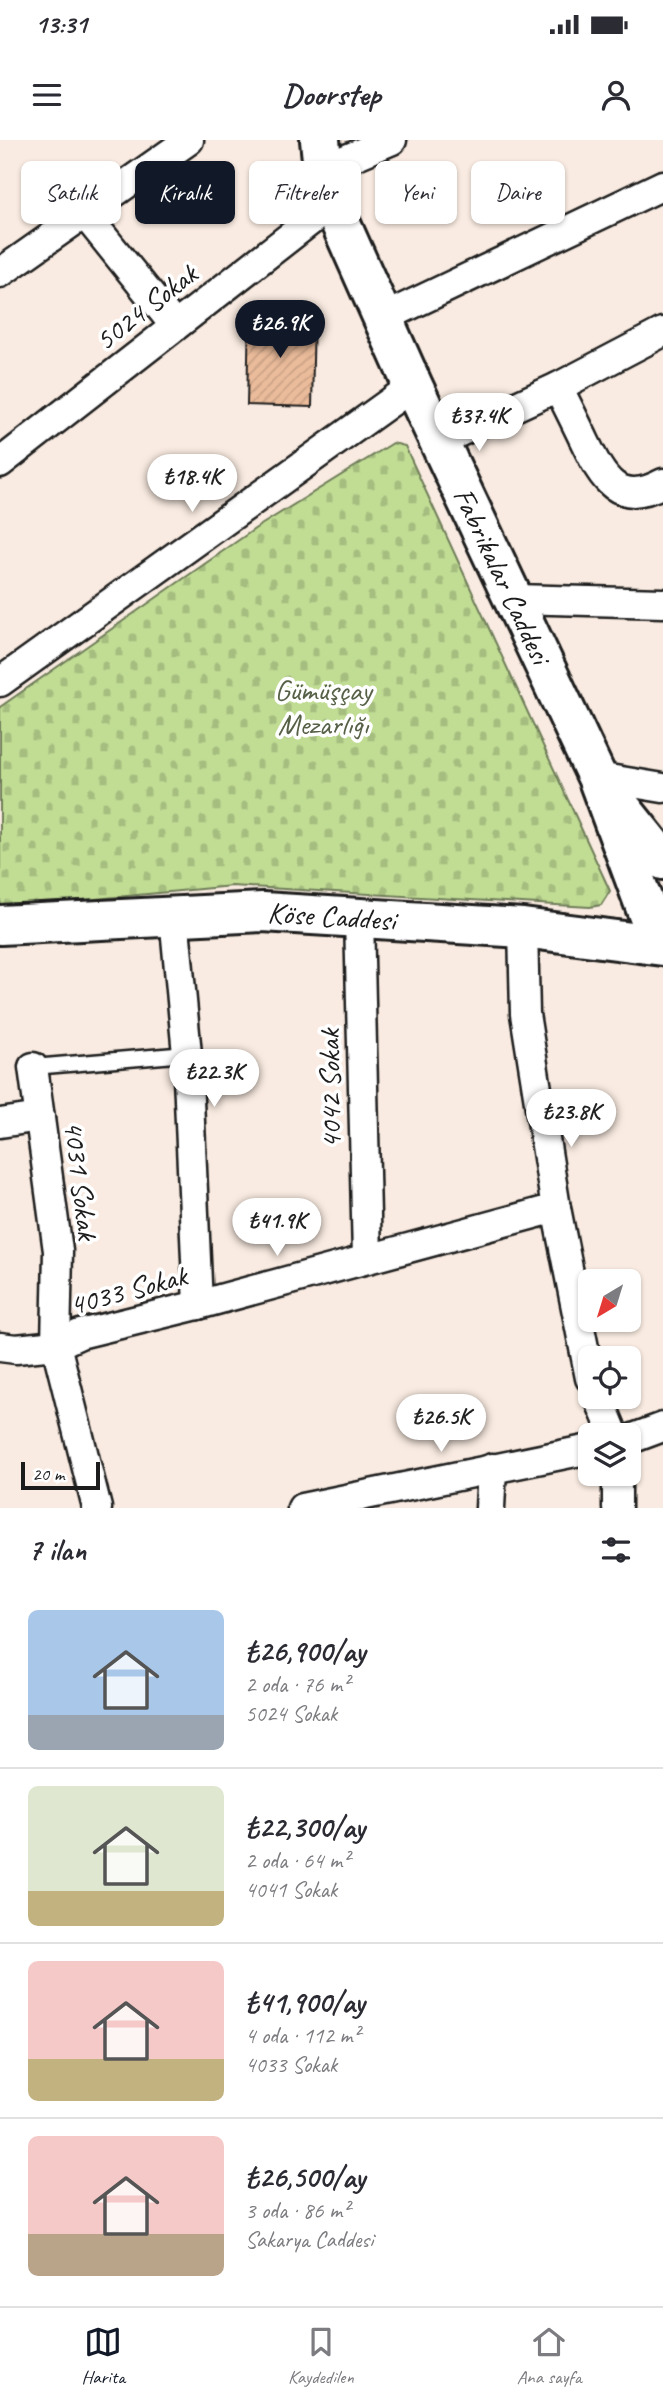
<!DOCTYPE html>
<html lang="tr">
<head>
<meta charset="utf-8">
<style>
  :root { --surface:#fff; --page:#f2f2f3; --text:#2b2b33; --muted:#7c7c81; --line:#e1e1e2; --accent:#111827 }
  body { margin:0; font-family:Caveat,sans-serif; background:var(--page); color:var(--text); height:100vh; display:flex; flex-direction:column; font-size:26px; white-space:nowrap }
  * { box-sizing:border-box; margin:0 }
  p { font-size:23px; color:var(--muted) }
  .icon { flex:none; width:38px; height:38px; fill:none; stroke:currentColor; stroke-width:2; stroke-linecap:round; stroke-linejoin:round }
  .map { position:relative; height:1368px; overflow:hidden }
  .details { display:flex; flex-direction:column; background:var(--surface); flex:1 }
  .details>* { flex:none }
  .top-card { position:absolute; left:21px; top:21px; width:621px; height:63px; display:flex; gap:14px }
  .needle { width:46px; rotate:218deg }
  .fabs { position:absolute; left:578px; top:1129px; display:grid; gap:14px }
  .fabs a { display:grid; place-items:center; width:63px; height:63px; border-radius:10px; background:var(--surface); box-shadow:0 2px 5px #0004; font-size:35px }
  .scale { position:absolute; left:21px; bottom:18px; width:79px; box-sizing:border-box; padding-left:7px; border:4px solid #1c1c1c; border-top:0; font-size:19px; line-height:24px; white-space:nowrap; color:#1c1c1c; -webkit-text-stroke:5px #fff; paint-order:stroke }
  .price { position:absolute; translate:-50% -60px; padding:0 16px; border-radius:24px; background:#fff; color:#222; font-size:23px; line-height:46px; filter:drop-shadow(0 2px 4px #0008) }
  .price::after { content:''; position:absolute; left:50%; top:42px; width:21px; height:16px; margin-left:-10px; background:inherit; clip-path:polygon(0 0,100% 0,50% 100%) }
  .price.on { background:var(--accent); color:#fff }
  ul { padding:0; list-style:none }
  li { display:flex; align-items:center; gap:21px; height:175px; padding:0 28px }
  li+li { border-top:2px solid var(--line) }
  li span { display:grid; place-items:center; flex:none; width:196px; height:140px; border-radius:10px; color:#555 }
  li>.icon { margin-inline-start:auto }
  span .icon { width:84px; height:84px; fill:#fffc; stroke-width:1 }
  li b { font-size:30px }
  h2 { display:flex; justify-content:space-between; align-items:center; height:84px; padding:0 28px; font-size:30px }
  .chip { padding:0 24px; border-radius:10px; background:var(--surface); box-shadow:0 2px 5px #0004; font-size:24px; line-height:63px }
  .chip.on { background:var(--accent); color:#fff }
  .status { display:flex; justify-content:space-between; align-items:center; height:49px; padding:0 35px; background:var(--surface); direction:ltr }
  .status svg { height:19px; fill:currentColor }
  header { display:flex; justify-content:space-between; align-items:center; height:91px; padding:0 28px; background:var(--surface); font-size:32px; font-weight:700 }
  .tabs { display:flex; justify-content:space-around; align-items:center; height:98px; border-top:2px solid var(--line); background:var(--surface); font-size:19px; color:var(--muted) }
  .tabs a { display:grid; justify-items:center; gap:4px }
  .tabs .on { color:var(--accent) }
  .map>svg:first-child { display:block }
</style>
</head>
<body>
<div class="status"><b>13:31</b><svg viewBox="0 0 49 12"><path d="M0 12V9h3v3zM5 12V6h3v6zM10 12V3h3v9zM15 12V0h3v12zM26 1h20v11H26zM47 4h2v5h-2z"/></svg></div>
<header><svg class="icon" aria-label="menu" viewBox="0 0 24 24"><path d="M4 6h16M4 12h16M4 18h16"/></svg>Doorstep<svg class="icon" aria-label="person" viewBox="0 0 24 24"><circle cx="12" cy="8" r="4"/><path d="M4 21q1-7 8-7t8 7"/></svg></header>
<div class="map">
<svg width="663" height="1368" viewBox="0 0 663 1368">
  <defs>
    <pattern id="cemetery-stones" width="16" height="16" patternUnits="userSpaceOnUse" patternTransform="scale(1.75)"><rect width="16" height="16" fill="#c1dd94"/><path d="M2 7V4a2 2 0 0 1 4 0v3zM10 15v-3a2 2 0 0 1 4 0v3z" fill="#a5bd7f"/></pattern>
    <pattern id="building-hatch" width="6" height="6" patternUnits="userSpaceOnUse" patternTransform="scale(1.75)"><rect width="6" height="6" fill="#ebbc9b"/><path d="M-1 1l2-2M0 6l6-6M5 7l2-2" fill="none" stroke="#c9a185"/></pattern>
  </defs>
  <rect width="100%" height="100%" fill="#f9ebe1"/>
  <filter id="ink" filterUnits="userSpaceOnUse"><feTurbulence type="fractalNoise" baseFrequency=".0143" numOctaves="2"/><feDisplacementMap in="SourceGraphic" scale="14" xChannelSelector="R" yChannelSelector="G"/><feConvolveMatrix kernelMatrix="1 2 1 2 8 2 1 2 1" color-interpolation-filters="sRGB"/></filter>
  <g filter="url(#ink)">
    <path fill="url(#cemetery-stones)" stroke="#6e7c58" stroke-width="2" d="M393,303L405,306L610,751L601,765L590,767L232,746L53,763L0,764V567L256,388Z"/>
    <path fill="url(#building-hatch)" stroke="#1c1c1c" stroke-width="2" d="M249,173L314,175L312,267L247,265Z"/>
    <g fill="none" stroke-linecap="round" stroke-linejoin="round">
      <g stroke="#1c1c1c" stroke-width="19">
        <path id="lane" d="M33,927L187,914"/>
      </g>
      <g stroke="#1c1c1c" stroke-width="33">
        <g id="street">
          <path d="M323,29L392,0"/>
          <path d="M84,73L175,186"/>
          <path d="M0,133L189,0"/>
          <path d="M383,178L663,45"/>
          <path d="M558,247C567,265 576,283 585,302C603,339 618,367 663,343"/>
          <path d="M440,301L558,247L663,192"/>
          <path d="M0,323L332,64"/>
          <path d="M515,459L663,463"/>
          <path d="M0,542L413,246"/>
          <path d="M597,637L663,648"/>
          <path d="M174,776L187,914L198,1165"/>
          <path d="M359,777L367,1118"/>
          <path d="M523,788L525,874L556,1068L590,1238"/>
          <path d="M33,927L58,1111L56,1205L97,1368"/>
          <path d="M0,983L40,977"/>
          <path d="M0,1207L16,1209L56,1205L80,1194L198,1165L556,1068"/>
          <path d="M598,1256L614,1295"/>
          <path d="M628,1300L663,1287"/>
          <path d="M302,1368L590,1309"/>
          <path d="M490,1368L492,1328"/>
          <path d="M617,1368V1334"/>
        </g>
      </g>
      <g stroke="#1c1c1c" stroke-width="44">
        <g id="secondary">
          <path id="s1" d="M320,0L323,29L332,64L413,246L597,637L659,804"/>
          <path d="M620,666L663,720"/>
          <path id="s2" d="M0,785L263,772L523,788L663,806"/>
        </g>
      </g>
      <use href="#lane" stroke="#fff" stroke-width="14"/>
      <use href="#street" stroke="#fff" stroke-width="28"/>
      <use href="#secondary" stroke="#fff" stroke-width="38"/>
    </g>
  </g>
  <g text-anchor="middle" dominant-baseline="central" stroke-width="7" stroke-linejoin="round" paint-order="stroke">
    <g font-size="30" fill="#1c1c1c" stroke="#fff">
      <text transform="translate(146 167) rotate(-38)">5024 Sokak</text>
      <text stroke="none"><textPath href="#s1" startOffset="474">Fabrikalar Caddesi</textPath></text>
      <text stroke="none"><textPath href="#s2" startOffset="332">Köse Caddesi</textPath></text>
      <text transform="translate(330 949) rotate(-91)">4042 Sokak</text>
      <text transform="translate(81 1040) rotate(83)">4031 Sokak</text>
      <text transform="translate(128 1150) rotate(-15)">4033 Sokak</text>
    </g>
    <g font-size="30" fill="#566046" stroke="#fff">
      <text x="323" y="550">Gümüşçay<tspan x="323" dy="34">Mezarlığı</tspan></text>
    </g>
  </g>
</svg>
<div class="fabs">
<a><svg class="needle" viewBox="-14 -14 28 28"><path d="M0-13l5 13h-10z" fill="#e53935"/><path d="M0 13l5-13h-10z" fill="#7c7c81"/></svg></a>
<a><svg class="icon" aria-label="locate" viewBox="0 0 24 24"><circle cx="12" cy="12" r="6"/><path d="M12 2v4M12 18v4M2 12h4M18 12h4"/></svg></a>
<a><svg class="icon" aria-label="layers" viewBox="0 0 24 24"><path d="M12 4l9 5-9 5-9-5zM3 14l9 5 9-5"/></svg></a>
</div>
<div class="scale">20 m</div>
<b class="price on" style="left:280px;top:220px">₺26.9K</b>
<b class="price" style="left:479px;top:313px">₺37.4K</b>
<b class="price" style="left:192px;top:374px">₺18.4K</b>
<b class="price" style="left:214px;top:969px">₺22.3K</b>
<b class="price" style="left:571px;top:1009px">₺23.8K</b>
<b class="price" style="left:277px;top:1118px">₺41.9K</b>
<b class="price" style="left:441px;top:1314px">₺26.5K</b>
<div class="top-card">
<a class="chip">Satılık</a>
<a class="chip on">Kiralık</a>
<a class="chip">Filtreler</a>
<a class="chip">Yeni</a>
<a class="chip">Daire</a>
</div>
</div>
<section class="details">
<h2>7 ilan<svg class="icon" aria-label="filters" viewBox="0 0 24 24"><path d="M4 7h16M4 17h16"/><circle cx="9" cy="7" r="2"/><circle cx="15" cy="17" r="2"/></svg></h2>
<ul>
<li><span style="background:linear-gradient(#a9c7e8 75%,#9aa5b1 0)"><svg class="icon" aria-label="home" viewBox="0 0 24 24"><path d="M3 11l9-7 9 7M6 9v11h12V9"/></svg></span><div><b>₺26,900/ay</b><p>2 oda · 76 m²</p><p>5024 Sokak</p></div></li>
<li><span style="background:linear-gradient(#dfe7d0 75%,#c2b280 0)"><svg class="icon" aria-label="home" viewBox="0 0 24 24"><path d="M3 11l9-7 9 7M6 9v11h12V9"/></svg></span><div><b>₺22,300/ay</b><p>2 oda · 64 m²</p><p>4041 Sokak</p></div></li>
<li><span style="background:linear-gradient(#f6c9c9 70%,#c2b280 0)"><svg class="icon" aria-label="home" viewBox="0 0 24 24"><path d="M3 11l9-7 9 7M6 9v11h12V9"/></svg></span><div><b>₺41,900/ay</b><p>4 oda · 112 m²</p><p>4033 Sokak</p></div></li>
<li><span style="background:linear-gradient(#f6c9c9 70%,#b9a48a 0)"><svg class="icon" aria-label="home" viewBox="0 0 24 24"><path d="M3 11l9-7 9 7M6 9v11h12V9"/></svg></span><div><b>₺26,500/ay</b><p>3 oda · 86 m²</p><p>Sakarya Caddesi</p></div></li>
</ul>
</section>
<nav class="tabs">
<a class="on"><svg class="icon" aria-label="map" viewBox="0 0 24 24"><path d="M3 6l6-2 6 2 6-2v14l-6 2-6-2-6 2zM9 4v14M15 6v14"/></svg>Harita</a>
<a><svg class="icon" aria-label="saved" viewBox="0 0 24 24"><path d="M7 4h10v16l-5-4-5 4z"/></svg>Kaydedilen</a>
<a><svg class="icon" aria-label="home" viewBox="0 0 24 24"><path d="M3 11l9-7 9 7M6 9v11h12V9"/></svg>Ana sayfa</a>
</nav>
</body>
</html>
